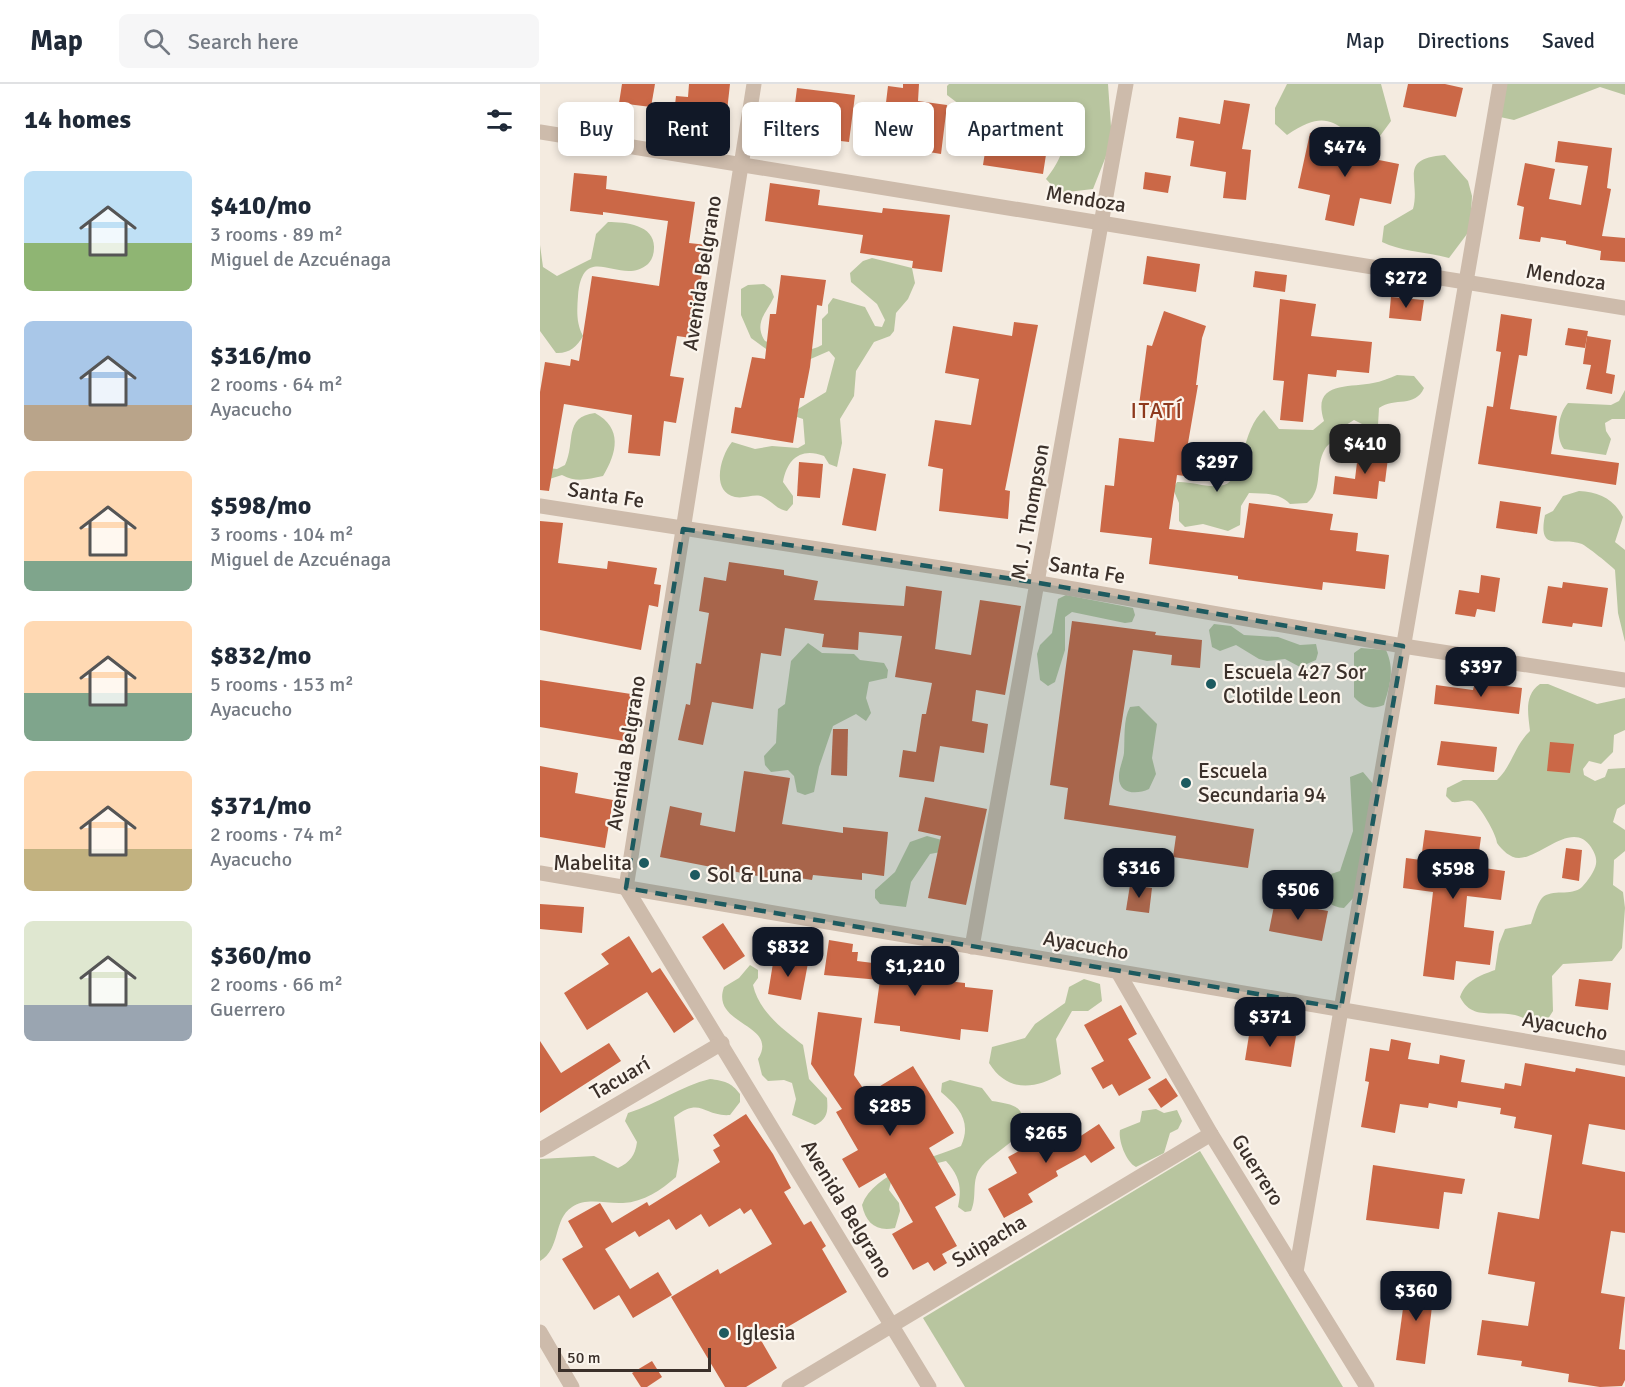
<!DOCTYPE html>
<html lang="en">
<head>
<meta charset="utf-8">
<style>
  :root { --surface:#fff; --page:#f6f6f7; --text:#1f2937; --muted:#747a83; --line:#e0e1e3; --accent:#111827 }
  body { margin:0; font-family:Signika,sans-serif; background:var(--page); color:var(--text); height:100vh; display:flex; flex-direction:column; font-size:22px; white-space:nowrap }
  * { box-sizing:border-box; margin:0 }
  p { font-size:20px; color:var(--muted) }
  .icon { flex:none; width:33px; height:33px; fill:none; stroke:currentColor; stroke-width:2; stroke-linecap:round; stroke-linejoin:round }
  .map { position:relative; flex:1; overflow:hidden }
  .drawer { display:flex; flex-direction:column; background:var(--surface); width:540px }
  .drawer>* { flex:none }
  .guide { position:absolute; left:18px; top:18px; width:570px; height:54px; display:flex; gap:12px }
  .scale { position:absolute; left:18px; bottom:15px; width:153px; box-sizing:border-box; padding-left:6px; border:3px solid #3b302a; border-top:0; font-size:16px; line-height:21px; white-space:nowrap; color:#3b302a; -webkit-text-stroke:4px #fbf5ed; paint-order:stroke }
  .price { position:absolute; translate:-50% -51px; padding:0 14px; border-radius:12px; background:var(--accent); color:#fff; font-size:20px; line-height:39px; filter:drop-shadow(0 2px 3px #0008) }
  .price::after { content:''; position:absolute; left:50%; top:36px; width:18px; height:14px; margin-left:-9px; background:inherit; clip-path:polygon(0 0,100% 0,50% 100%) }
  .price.selected { background:#222; color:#fff }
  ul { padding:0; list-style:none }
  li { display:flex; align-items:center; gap:18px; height:150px; padding:0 24px }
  li span { display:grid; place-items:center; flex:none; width:168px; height:120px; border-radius:9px; color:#555 }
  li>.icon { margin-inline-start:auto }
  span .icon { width:72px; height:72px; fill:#fffc; stroke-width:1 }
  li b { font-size:26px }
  h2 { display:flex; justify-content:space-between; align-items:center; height:72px; padding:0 24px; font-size:26px }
  .chip { padding:0 21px; border-radius:9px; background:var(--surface); box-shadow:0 3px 9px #0003; font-size:21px; line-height:54px }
  .chip.selected { background:var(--accent); color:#fff }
  header { display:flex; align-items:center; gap:36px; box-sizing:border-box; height:84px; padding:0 30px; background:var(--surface); border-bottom:2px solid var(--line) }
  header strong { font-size:28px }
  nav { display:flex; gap:33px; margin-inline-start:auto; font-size:21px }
  .search { width:420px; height:54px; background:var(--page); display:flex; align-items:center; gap:15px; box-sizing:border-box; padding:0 21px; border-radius:9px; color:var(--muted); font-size:22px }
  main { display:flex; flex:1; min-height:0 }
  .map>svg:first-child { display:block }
</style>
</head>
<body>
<header>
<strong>Map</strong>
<div class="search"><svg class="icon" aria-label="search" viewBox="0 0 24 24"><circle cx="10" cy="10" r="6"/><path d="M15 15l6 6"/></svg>Search here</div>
<nav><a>Map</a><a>Directions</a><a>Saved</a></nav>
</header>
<main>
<section class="drawer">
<h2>14 homes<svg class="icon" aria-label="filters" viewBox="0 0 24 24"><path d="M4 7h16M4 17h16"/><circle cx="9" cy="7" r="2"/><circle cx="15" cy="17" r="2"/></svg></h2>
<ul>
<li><span style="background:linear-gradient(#bfe0f5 60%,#8fb573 0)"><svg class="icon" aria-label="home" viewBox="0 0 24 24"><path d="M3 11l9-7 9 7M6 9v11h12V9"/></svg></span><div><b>$410/mo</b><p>3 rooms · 89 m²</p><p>Miguel de Azcuénaga</p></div></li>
<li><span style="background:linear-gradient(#a9c7e8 70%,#b9a48a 0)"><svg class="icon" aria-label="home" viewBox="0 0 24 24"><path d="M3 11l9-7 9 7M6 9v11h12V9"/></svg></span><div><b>$316/mo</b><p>2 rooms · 64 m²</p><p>Ayacucho</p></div></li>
<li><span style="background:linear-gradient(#ffd9b3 75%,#7fa58c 0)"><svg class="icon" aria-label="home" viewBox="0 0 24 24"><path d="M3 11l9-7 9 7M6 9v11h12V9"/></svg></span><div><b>$598/mo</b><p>3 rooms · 104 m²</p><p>Miguel de Azcuénaga</p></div></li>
<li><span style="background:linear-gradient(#ffd9b3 60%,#7fa58c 0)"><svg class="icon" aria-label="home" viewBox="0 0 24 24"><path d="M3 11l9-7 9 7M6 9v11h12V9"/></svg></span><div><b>$832/mo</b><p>5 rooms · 153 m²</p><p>Ayacucho</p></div></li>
<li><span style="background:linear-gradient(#ffd9b3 65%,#c2b280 0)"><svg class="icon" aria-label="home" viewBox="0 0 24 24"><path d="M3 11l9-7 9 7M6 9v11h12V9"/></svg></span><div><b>$371/mo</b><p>2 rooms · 74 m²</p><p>Ayacucho</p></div></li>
<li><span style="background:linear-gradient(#dfe7d0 70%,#9aa5b1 0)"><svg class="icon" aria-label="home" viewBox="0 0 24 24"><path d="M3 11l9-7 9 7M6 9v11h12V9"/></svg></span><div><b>$360/mo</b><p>2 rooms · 66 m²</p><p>Guerrero</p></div></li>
</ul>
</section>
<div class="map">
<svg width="1085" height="1303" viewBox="0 0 1085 1303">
  <rect width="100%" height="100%" fill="#f4ebe0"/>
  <g fill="#b8c59f">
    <path d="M409,0H568L572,57L553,105L519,109L506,95C523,73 529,58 515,33L432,30L407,11V2Z"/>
    <path d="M747,0H841L851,37L840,52C795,60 800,14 747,51L735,40V24Z"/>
    <path d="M964,0H1085V11L1060,3L974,36L960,33Z"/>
    <path d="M905,71L928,97L932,112L930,146L909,174C887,168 863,168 842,158L844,142L873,125C881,95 857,75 905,71Z"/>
    <path d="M68,138C86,138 115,141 114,164C114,170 112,176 108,180C81,204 43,154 38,212C37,226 36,239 43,252C37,263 28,270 16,269L0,247V161L3,183L17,192L51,175L56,150Z"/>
    <path d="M332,174L372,184L375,199L368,215L356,229L354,247L350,252L334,258L316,287L314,312L300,335L302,359L297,383L289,380L284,372C261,363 247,375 243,398L253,412V420L247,427C236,425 233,418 223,413C215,409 205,415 195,413C170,407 181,371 192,358L215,365L232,362L258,364L265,360L263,335L257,333L258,325L286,308L295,274L289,267L266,277L233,270L211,254L201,231V205L208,201L224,200L231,205L234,213C227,228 213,239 225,257C242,263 265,271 282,261V235L288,229V221L293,214L325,223L335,242L342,243L345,236L337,220L311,198L310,189L323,177Z"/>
    <path d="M857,291L874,292L884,304C875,324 855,313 839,324L838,341L830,344L814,336L806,341C803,356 792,354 785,365C774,383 784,405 767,419L750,420C739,408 725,410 709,409L701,422L700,441L688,447L663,440L645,443L639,437V419L633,405L637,398C652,397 669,405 684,401C704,396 701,345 724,326L739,345L773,346L784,337C771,297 809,304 833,299C841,298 849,294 857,291Z"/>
    <path d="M1085,306V335H1072L1065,339L1066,347L1071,355L1066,371L1024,365C1015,353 1018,330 1028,319L1071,321L1079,317Z"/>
    <path d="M55,329C83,344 77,369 63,392C48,395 37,399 22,391L0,398V383L17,385L25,381C36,358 23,333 55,329Z"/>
    <path d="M1039,407C1059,408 1074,415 1083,433L1075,458L1085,466V558L1078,529L1075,486C1072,482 1045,461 1042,460C1021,452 997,470 1005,431L1013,427L1023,412Z"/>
    <path d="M526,511L593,524L595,531L592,538L585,539L532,528L525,533V566L515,598L508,602L500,596L497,570L500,561L512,549L518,515Z"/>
    <path d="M674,540L691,542L704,551L738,553L760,561L776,560L778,569L776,576L760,583L745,575L727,577L719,575L696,561L680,567L672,563L669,546Z"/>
    <path d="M268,559L282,569L314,570L320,576L344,579L348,586L347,594L329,598L326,614L331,629L326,637L316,630L293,642L279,683L274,708L265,711L257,708L254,692L248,686L231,688L225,681L224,672L236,659L238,625L245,620L251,577Z"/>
    <path d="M821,564L846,566C855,586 850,601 844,621C832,626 823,623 814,613V569Z"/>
    <path d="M1000,600H1008L1057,620L1085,614V646L1074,651L1073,668L1061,680L1049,677L1043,685L1044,691L1055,697L1065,693L1068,685L1085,684V720L1077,725L1073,738L1085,746V767L1074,776L1073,801L1083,808L1085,824L1082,864L1072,877L1023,880L1012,892L1013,927L1006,938C987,940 990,935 975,931C954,926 932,937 920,913C926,896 939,892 955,886L959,860L965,845L991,840C994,832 997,820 1002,814C1012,804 1031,813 1042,803C1047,798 1055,787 1056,780C1057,773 1054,768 1051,763C1033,735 1000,774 979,774C970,774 962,766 957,759C957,751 939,720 932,717C926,715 919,719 912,718L906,712L907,704L923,696H957C972,682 974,662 990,647C988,629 984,611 1000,600Z"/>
    <path d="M599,622L617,640L612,674L616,690L609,705C596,711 578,710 579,692C579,684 583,677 584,669C585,654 583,636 590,623Z"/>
    <path d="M823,688L834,701L816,811L804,824C791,823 784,817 781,804L791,790L800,787L813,747L810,693Z"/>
    <path d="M387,752L413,759L406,767L390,770L371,798L366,823L340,820L335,814V806L355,788L370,758Z"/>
    <path d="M210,881L218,886V894L213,901C219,928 243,945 263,961L269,995L287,1014C288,1027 288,1035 275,1041L252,1031L256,1015L252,999L244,996L228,997L222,991L218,975C240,939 170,942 184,903L199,894Z"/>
    <path d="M544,895L560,900L562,917L548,927H532L516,955L521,990C494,1006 467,1008 449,979L452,963L485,954L495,940L525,919L529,903Z"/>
    <path d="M170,995C184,997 191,998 200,1010V1018L190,1031C163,1033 162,1012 134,1033L139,1076L136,1093C121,1106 104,1118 83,1119C66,1120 47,1113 32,1123C13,1135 21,1165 0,1177V1075L54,1072L78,1084C90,1078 95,1072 97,1058L85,1037L88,1029C117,1020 141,1002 170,995Z"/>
    <path d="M410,996L442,1004L452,1017C470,1020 487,1021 482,1044C472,1062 453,1069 442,1082C430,1096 438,1112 431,1127L425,1128L418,1123C422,1103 420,1093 406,1077L381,1083L351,1098L349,1106L359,1119L360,1127L355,1144C336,1148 326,1139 322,1121C334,1088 390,1075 421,1062C432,1038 419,1023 401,1008L402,999Z"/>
    <path d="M616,1025L624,1029L637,1026L642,1037L638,1045L630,1049L624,1069L596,1083C586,1078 578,1056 580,1046L600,1038L602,1027Z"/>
    <path d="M660,1067L803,1303H425L383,1234Z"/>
  </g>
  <g fill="#cb6847">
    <path d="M82,0H115L111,23L79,19Z"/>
    <path d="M149,0H190L186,36L134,30L136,12L148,13Z"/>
    <path d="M363,0H379L378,17L407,21L401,70L341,60L348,2L363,4Z"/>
    <path d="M868,0H905L923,4L916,33L863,23Z"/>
    <path d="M257,4L315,11L309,58L251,51Z"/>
    <path d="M684,16L710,20L702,65L711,66L706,116L683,114L686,88L650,82L654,57L636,54L639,33L680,40Z"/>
    <path d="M450,36L510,45L503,90L443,81Z"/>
    <path d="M770,49L802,55L799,68L859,80L851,120L820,114L814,142L785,136L790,111L758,104Z"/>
    <path d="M1018,57L1072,64L1067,104L1071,105L1062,152L1085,154V178L1060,176L1061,167L1026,160V157L1001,153L1000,158L979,155L984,123L977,121L985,79L1015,85L1009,115L1041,121L1048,82L1015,78Z"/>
    <path d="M605,88L631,92L628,109L603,105Z"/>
    <path d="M34,89L67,92L66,105L155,118L149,159L167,161L151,254L137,252L130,292L144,294L136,339L124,337L120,372L88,369L92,331L24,320L9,407L0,406V308L5,278L30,282L31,275L39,277L52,192L119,202L128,137L63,128V131L30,127Z"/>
    <path d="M230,99L280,106L278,121L342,129L343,124L410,131L402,188L372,184L373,177L320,169L323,151L225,137Z"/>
    <path d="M607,172L660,180L656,208L603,200Z"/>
    <path d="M715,187L747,191L745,208L713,203Z"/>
    <path d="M241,191L286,196L282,222L277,221L270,283L264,314H260L253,359L191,349L195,323L201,324L212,273L225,275L230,230H236Z"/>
    <path d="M851,213L884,216L881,237L849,234Z"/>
    <path d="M740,215L776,220L771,252L832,258L829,289L797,286L796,293L768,290L763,338L740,336L744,297L733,296Z"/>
    <path d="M624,227L666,242L662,254L656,301H658L647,365L671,367L668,395L637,391L629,445L704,454L709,419L793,430L790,446L818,449L816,467L849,471L845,505L783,498L782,506L698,495V492L609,480L612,454L560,448L565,401L574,402L579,354L614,358L618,324L599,321L607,261L612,262Z"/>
    <path d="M961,230L992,235L987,272L979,271L970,325L1017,332L1011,370L1079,379L1076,401L938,380L947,322L953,323L961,268L956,267Z"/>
    <path d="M474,238L498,241L465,406L470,407L468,435L399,427L403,385L388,382L395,336L431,341L439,295L405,289L413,242L472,252Z"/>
    <path d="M1028,244L1048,247L1045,264L1025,261Z"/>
    <path d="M1047,252L1071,256L1066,289L1075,291L1072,310L1046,305L1051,281L1043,280Z"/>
    <path d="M819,362L849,366L845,398L839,397L837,415L793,410L795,392L815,395Z"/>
    <path d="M259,378L283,380L280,414L257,412Z"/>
    <path d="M313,384L346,390L336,447L302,441Z"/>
    <path d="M960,417L1001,423L997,450L956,444Z"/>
    <path d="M0,437L23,439L18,479L67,485L68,477L117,484L114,500L121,501L118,523L109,521L101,566L0,546Z"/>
    <path d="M189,478L244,486V491L278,497L274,516L364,522L366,502L402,507L395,565L431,571L440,516L481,522L465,611L436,606L432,637L448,640L444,669L400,662L394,698L359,693L363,666L376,668L382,630H386L392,599L355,593L362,552L319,548L318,566L282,563L284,550L245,544L241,572L221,569L213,625L172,618L163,661L138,656L146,620L150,621L156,579L161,580L169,529L159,527L164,493L186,497Z"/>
    <path d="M941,491L960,494L955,528L937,525L935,533L915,530L919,506L939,509Z"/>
    <path d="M1023,498L1068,504L1062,543L1033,539L1032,543L1002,539L1008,502L1022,504Z"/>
    <path d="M532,537L616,548L615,551L662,556L660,584L631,581L632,571L593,566L569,721L714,745L708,784L633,773L636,752L524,735L528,704L510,701Z"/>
    <path d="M0,596L91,610L84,657L0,643Z"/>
    <path d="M935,598L982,604L979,630L894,620L896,601L933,606Z"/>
    <path d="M293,645H308L307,692L291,691Z"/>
    <path d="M901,657L957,663L954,688L897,681Z"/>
    <path d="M1010,658L1034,660L1030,689L1007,687Z"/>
    <path d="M0,682L38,689L35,709L73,716L65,764L0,753Z"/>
    <path d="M204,687L250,694L242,740L303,749V743L348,748L344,792L322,789V796L273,791L272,796L234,790L233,795L120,773L130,722L162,729L160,741L195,748Z"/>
    <path d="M385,713L447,725L426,821L388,814L401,752L378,747Z"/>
    <path d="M885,746L941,753L937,783L965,787L961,816L927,812L924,843L954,847L950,881L916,877L914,896L883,892L893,808L863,804L866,774L881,776Z"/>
    <path d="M1026,764L1042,766L1039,797L1022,794Z"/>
    <path d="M590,801L612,804L609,829L586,826Z"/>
    <path d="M735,817L788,827L782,857L729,847Z"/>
    <path d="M0,820L44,823L42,849L0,845Z"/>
    <path d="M183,839L205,872L184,886L162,853Z"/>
    <path d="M89,852L112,889L120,884L154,935L134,949L107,908L47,946L24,909L69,880L61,870Z"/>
    <path d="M289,856L313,860L312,868H318L317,877L373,884L372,893L425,899V903L453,906L448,948L421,945L420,956L360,947V942L334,939L340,896L284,891Z"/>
    <path d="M234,873L268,879L261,916L228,910Z"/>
    <path d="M1039,895L1071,899L1068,926L1035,922Z"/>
    <path d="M581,921L597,950L588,955L611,994L579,1012L572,1000L563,1005L551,984L564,977L544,941Z"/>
    <path d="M278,928L322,934L314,991L327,1010L373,982L414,1049L389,1064L416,1111L395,1123L417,1162L402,1170L407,1179L394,1187L388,1178L373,1186L352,1150L373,1138L345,1089L319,1104L302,1075L318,1066L296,1028L302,1025L271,980Z"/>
    <path d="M710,945L756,952L751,983L705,976Z"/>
    <path d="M851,955L871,959L868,975L899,980L900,971L925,976L921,998L964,1005L965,999L981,1002L985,979L1035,988L1036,984L1085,993V1046L1049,1040L1042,1080L1085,1088V1149L1071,1147L1061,1209L1085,1213L1079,1265L1085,1266V1296L1082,1302L1060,1303L1028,1298L1029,1290L981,1282L982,1277L937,1271L942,1236L988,1242L995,1198L948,1190L958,1128L999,1135L1012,1051L974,1044L976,1033L960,1030L961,1024L918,1017L917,1024L889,1019L888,1024L860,1020L855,1049L821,1043L829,998L825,997L830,964L849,967Z"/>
    <path d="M0,957L21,989L69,959L81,977L0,1029Z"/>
    <path d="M626,994L638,1012L621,1024L608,1005Z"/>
    <path d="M206,1030L233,1070L251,1104L244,1108L264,1141L271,1137L286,1162L282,1165L307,1208L222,1258L237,1284L206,1303H185L131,1213L178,1185L180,1190L232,1160L211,1125L204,1130L200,1124L169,1143L161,1130L136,1146L129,1135L99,1153L95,1147L65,1165L90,1205L118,1188L132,1211L93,1234L79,1211L54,1226L22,1175L43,1163L28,1137L60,1119L72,1139L107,1118L109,1122L180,1078L173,1066L180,1062L173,1051Z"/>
    <path d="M515,1038L530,1059L559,1040L575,1064L551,1079L545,1071L516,1087L518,1092L488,1110L493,1118L464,1134L448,1105L477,1089L468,1073L500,1055L496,1049Z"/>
    <path d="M833,1081L925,1095L922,1110L904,1108L899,1145L826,1136Z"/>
    <path d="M867,1195L895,1198L885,1280L856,1276Z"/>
    <path d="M112,1277L122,1293L107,1303H101L92,1289Z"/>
  </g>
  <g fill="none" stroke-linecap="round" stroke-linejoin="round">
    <g stroke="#cdbbab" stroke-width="15">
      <path d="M214,0L86,804L389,1303"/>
      <path d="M0,48L1085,224"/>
      <path d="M0,422L499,499L863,562L1085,596"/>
      <path d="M0,789L1085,974"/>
      <path d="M432,863L586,0"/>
      <path d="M578,888L671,1050L827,1303"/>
      <path d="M0,1066L182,959"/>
      <path d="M756,1188L960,0"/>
      <path d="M0,1248L32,1303"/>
      <path d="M249,1303L671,1050"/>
    </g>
  </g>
  <path fill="#1d5a5f" fill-opacity="0.2" stroke="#1d5a5f" stroke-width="4.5" stroke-dasharray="12 8" stroke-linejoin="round" d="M143,445L499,499L863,562L801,924L86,804Z"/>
  <g fill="#1d5a5f" stroke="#fbf5ed" stroke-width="2">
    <circle cx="671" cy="600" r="6"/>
    <circle cx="646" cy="699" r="6"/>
    <circle cx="104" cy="779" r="6"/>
    <circle cx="155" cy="791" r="6"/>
    <circle cx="184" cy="1249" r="6"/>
  </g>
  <g text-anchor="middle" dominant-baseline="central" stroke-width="4.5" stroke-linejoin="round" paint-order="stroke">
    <g font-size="21" fill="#3b302a" stroke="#fbf5ed">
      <text transform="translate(546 115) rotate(9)">Mendoza</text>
      <text transform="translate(162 189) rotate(-81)">Avenida Belgrano</text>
      <text transform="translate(1026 193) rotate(9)">Mendoza</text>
      <text transform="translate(66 411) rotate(9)">Santa Fe</text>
      <text transform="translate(490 428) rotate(-80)">M. J. Thompson</text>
      <text transform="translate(547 486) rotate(10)">Santa Fe</text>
      <text transform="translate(86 669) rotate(-81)">Avenida Belgrano</text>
      <text transform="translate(546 861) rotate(10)">Ayacucho</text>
      <text transform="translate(1025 942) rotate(10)">Ayacucho</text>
      <text transform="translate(80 994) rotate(-30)">Tacuarí</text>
      <text transform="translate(718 1086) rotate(58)">Guerrero</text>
      <text transform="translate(307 1125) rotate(59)">Avenida Belgrano</text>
      <text transform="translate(449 1157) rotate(-31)">Suipacha</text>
    </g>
    <g font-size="21" fill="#3b302a" stroke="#fbf5ed" text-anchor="start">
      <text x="683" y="588">Escuela 427 Sor<tspan x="683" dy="24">Clotilde Leon</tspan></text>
      <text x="658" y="687">Escuela<tspan x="658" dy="24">Secundaria 94</tspan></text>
      <text x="92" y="779" text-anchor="end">Mabelita</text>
      <text x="167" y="791">Sol &amp; Luna</text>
      <text x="196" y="1249">Iglesia</text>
    </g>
    <g font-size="22" letter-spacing="1.5" fill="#8e3a1f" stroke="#fbf5ed">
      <text x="617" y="326">ITATÍ</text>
    </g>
  </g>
</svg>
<div class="scale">50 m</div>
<b class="price" style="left:805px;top:94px">$474</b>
<b class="price" style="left:866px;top:225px">$272</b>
<b class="price selected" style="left:825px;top:391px">$410</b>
<b class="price" style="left:677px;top:409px">$297</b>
<b class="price" style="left:941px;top:614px">$397</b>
<b class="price" style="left:599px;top:815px">$316</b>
<b class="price" style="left:913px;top:816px">$598</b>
<b class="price" style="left:758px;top:837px">$506</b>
<b class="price" style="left:248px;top:894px">$832</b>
<b class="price" style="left:375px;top:913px">$1,210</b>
<b class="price" style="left:730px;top:964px">$371</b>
<b class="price" style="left:350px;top:1053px">$285</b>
<b class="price" style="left:506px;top:1080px">$265</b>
<b class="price" style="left:876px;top:1238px">$360</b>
<div class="guide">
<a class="chip">Buy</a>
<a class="chip selected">Rent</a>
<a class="chip">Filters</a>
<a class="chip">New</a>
<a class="chip">Apartment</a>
</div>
</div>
</main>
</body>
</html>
